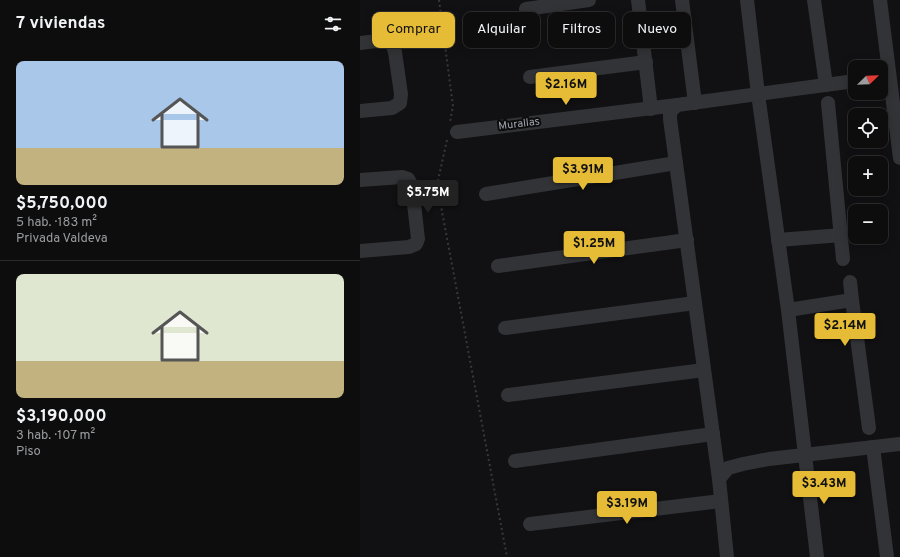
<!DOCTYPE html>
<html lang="es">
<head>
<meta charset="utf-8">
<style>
  :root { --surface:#0d0d0e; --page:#1b1b1c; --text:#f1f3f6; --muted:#9a9c9e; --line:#2d2d2e; --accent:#e6bc36 }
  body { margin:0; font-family:Overpass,sans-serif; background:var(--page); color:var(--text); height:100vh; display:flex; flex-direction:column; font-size:15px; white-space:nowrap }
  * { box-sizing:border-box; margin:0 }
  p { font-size:13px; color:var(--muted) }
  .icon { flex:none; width:22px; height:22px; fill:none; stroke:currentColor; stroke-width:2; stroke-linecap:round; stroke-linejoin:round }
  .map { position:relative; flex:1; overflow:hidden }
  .side { display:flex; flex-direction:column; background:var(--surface); width:360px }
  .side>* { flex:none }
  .top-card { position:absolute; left:12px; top:12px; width:380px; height:36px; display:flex; gap:8px }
  .needle { width:26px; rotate:67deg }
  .buttons { position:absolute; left:488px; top:60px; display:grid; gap:8px }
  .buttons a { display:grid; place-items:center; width:40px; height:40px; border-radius:8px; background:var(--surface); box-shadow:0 2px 10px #0003,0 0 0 1px var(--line); font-size:20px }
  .price { position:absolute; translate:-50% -34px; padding:0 9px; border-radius:4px; background:var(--accent); color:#111; font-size:13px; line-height:26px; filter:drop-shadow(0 1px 2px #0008) }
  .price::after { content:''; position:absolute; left:50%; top:24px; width:12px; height:9px; margin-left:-6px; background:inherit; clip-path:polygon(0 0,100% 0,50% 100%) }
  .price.current { background:#222; color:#fff }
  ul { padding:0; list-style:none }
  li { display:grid; align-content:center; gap:8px; height:212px; padding:0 16px }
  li+li { border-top:1px solid var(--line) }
  li span { display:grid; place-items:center; height:124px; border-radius:8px; color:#555 }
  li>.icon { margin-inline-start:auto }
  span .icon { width:72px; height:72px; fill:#fffc; stroke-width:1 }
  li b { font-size:17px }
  h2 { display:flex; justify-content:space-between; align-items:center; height:48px; padding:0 16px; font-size:17px }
  .tag { padding:0 14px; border-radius:8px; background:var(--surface); box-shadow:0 2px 10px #0003,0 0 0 1px var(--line); font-size:14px; line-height:36px }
  .tag.current { background:var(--accent); color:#111 }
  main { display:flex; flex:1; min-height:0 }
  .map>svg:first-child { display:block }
</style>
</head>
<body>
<main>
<section class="side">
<h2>7 viviendas<svg class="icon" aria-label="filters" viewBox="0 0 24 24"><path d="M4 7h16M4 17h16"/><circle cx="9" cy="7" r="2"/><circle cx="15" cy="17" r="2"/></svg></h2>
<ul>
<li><span style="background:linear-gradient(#a9c7e8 70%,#c2b280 0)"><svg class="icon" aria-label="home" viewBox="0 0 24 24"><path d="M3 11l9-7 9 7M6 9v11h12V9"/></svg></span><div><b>$5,750,000</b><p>5 hab. · 183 m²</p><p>Privada Valdeva</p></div></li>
<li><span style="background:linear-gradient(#dfe7d0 70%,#c2b280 0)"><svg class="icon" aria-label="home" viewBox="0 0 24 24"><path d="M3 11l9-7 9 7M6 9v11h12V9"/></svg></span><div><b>$3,190,000</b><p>3 hab. · 107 m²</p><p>Piso</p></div></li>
</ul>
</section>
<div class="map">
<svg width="540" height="557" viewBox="0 0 540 557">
  <rect width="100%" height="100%" fill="#111113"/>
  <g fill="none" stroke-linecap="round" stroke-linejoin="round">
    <g stroke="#38393e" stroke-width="2" stroke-dasharray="2 3" stroke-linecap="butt">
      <path d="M79,0L93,106L90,122"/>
      <path d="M87,140L77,185L147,557"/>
    </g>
    <g stroke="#323337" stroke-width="14">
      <path d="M278,0L291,109"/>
      <path d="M322,0L335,103"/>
      <path d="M387,0L398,94L428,310L457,557"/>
      <path d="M454,0L466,85"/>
      <path d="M520,0L540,158"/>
      <path d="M166,9L229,0"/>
      <path d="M0,43L24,40L32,43L35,52L41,94L40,103L32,108L0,111"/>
      <path d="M170,77L286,62"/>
      <path d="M468,103L483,259"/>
      <path d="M97,132L317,105"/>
      <path d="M0,180L42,177L48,179L52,186L58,239L56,244L49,247L0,251"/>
      <path d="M126,194L316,163"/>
      <path d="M418,240L482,235"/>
      <path d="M138,266L327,240"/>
      <path d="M490,282L492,300"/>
      <path d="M428,310L492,300L509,428"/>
      <path d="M145,328L335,303"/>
      <path d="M148,395L344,370"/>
      <path d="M513,447L527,557"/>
      <path d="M155,461L353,434"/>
      <path d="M359,479L310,119V112L317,105L495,81"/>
      <path d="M170,524L361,501"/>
      <path d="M367,557L359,479L368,468L383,464L409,459L540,444"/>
    </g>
  </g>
  <g text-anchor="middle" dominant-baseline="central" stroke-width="4" stroke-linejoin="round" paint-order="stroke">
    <g font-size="11" fill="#a3a6b2" stroke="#0c0c0d">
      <text transform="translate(159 124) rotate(-7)">Murallas</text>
    </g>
  </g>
</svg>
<div class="buttons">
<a><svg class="needle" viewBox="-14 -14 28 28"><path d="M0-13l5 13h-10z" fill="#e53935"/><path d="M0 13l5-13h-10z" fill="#9a9c9e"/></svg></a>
<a><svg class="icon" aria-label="locate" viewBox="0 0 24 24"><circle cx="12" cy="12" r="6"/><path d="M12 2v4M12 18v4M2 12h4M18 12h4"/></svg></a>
<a>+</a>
<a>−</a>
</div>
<b class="price" style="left:206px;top:106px">$2.16M</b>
<b class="price" style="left:223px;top:191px">$3.91M</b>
<b class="price current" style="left:68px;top:214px">$5.75M</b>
<b class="price" style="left:234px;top:265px">$1.25M</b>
<b class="price" style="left:485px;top:347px">$2.14M</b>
<b class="price" style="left:464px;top:505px">$3.43M</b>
<b class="price" style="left:267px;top:525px">$3.19M</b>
<div class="top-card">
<a class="tag current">Comprar</a>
<a class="tag">Alquilar</a>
<a class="tag">Filtros</a>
<a class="tag">Nuevo</a>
</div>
</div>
</main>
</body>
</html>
